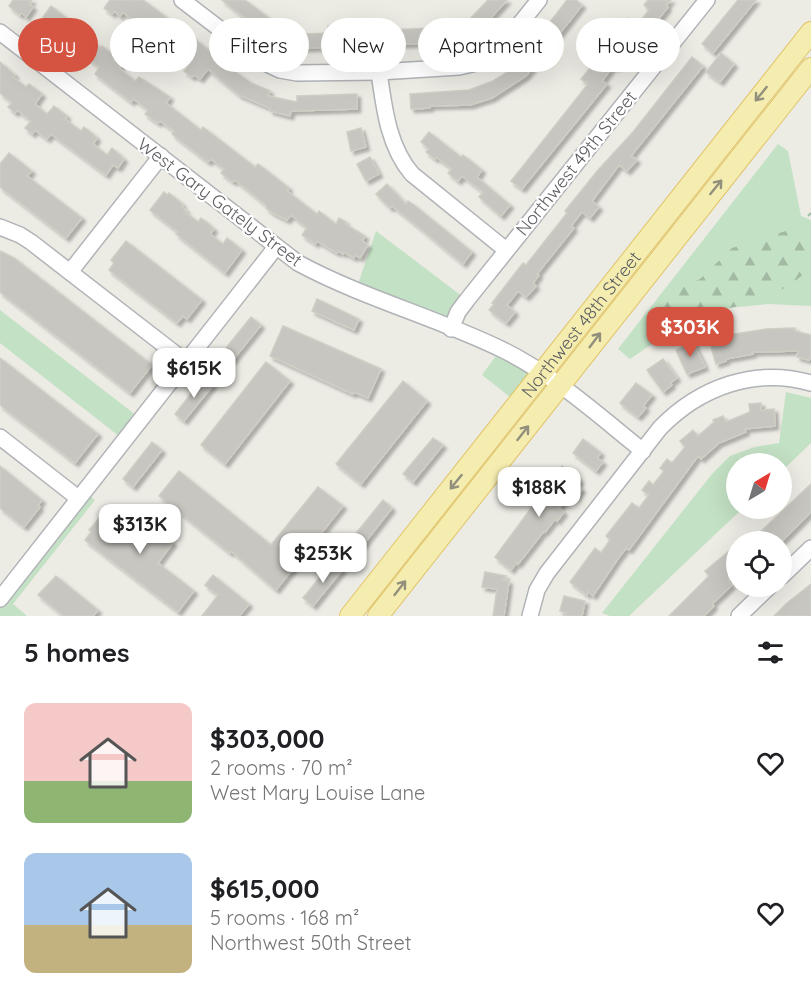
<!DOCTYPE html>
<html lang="en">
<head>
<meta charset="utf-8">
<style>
  :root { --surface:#fff; --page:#f2f2f2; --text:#202124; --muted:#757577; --accent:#d55341 }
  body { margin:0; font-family:Quicksand,sans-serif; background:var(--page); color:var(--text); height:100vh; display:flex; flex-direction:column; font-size:22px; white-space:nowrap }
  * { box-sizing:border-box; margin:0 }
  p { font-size:20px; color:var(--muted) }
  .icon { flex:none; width:33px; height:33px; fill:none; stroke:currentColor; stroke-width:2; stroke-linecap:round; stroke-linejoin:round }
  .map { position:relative; height:616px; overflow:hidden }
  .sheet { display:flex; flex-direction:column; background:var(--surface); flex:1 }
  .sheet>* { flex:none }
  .banner { position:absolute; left:18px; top:18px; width:776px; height:54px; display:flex; gap:12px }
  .needle { width:39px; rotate:38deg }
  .fabs { position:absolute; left:726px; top:453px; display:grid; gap:12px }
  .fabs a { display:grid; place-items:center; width:66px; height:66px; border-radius:50%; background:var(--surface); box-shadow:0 6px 24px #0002; font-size:30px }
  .price { position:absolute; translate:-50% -51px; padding:0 14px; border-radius:12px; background:#fff; color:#222; font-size:20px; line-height:39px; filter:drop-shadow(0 2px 3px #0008) }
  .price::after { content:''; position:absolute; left:50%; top:36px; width:18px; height:14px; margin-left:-9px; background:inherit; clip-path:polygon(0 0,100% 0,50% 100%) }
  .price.selected { background:var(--accent); color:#fff }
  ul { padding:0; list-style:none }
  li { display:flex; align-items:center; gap:18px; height:150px; padding:0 24px }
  li span { display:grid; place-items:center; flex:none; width:168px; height:120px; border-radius:12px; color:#555 }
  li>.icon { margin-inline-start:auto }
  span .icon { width:72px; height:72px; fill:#fffc; stroke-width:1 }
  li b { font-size:26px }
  h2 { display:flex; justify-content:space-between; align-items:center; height:72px; padding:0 24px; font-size:26px }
  .tag { padding:0 21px; border-radius:27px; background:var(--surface); box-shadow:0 6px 24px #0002; font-size:21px; line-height:54px }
  .tag.selected { background:var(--accent); color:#fff }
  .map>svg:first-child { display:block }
</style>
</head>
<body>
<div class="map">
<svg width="811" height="616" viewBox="0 0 811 616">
  <defs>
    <pattern id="forest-firs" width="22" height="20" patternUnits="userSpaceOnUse" patternTransform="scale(1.5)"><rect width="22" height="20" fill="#c3e1c4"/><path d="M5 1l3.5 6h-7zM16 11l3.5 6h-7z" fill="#a2baa3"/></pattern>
    <filter id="shadow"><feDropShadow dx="3.5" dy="3.5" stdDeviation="1.5" flood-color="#0004"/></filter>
  </defs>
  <rect width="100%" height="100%" fill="#ecebe4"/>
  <g fill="#c3e1c4">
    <path d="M778,144L788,151L801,216L811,220V306L768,304L728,308L691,322L658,340L630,359L618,349Z"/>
    <path d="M376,231L467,300L451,329L356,290Z"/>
    <path d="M0,310L141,419L124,440L0,343Z"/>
    <path d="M501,349L542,374L519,404L482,375Z"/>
    <path d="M786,392L811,398V443L782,471V464H736V508L742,509L629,616H610L602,613L712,474L730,456L755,447L779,443Z"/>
    <path d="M84,491L95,500L13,604L27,616H0V599Z"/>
  </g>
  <path fill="url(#forest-firs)" d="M804,228L811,230V268C792,285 768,300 743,305C732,308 722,309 711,313C689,321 670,334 648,341L642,329L663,302L685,286L700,279L732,248L789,230Z"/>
  <g fill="#c8c6c0" stroke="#d0cdc3" stroke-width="1.5" filter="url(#shadow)">
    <path d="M13,0H32L29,4L33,7L26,17L22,13L20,15L9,6Z"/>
    <path d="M110,0H143L185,31L233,70L251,83L270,91L268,96L297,102V96L357,94V109L291,111L290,116L270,111V108L239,95L208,69L200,79L194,75L192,77L184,71L189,65L171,50L169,53L163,48L161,51L136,33L141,27L123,12L120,16L114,11L112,14L104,8Z"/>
    <path d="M222,0H245L278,25L269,36Z"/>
    <path d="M488,0H507L477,33L466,23Z"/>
    <path d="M567,0H576L582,5L526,76L492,98L470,105L430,106V108L411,109L410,94L469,90L493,81L501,76L516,66Z"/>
    <path d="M648,0H671L666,5L668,7L643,39L641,38L637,44L633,40L620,56L623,59L616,68L613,66L602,81L607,84L522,189L511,181L588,84L581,79L602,53L600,51L612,36L614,38L629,18L637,25L649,10L644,5Z"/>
    <path d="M738,0H756L713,53L702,44Z"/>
    <path d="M51,6L72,22L70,25L90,40L101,48L102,46L123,63L119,68L135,81L139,77L170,97L166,103L201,130L203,127L255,167L258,164L289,188L287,191L317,214L319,211L336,224L339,218L346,222L345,224L365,236L362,241L368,245L360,258L355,255L354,258L344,252L343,254L338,251L337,253L317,241L315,244L311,241L302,235L307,228L291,215L287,220L273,213L266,208L267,206L235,180L233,182L221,173L224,169L211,159L208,162L172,134L174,131L160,121L158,123L145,114L148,110L134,99L131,102L95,74L99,67L85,56L80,63L70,55L75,49L60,38L56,42L42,33L48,25L41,20Z"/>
    <path d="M340,25V32L457,27L458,42L305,48L282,45L285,30L309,34L328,33V26Z"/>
    <path d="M721,53L734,64L720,82L706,72Z"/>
    <path d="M692,57L703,66L631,156L637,160L627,171L619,165L592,201L599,207L590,218L582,212L571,226L574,228L537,274L539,275L533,283L536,286L526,297L518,291L507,305L515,312L506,323L489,310L494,304L492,303L523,263L526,265L567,213L565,211L598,170L633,132Z"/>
    <path d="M0,62L15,75L13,77L26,87L29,84L42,94L35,104L47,114L54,106L67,116L65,119L81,131L84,127L93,134L97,138L93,144L107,155L112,148L120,155L124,159L118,168L113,165L106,175L51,134L47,139L35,130L32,134L25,128L31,121L17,110L15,113L8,107L12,103L0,93Z"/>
    <path d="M361,128L366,147L351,151L347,132Z"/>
    <path d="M429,132L461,157L463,155L482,170L477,177L510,205L501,216L479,197L483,192L462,176L458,181L448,173L452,169L436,157L435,159L426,152L429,149L421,142Z"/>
    <path d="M9,153L32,171L27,176L82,218L66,238L0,187V164Z"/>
    <path d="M370,157L379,174L366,181L357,164Z"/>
    <path d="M387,184L406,204L408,201L414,205L472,252L463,264L416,225L392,206L390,208L376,194Z"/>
    <path d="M164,192L167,195L169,193L179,201L183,205L182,207L186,210L184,211L198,222L201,218L210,225L214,229L210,234L223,244L227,238L242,250L225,273L176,234L178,232L150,210Z"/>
    <path d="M126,241L202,300L187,319L183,316L177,323L109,270L114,263L111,260Z"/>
    <path d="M0,251L14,258L152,365L130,393L0,292Z"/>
    <path d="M317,299L359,319L354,330L312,311Z"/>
    <path d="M251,317L261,325L232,361L222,353Z"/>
    <path d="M283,326L381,369L368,398L354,392L353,394L270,356Z"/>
    <path d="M795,328V331L811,335V355L809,360L797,357L798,351L752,352L753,354L726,359V361L716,364L708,336L727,330L729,335L766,329Z"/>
    <path d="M693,342L705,367L687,374L676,350Z"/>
    <path d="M0,358L98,434L75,463L0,405Z"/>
    <path d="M663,359L677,378L670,383L672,385L663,392L647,370Z"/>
    <path d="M266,362L290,381L225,464L201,445Z"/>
    <path d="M204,377L213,385L184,421L175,414Z"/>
    <path d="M403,381L427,401L361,484L336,464Z"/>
    <path d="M636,383L652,395L643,406L646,408L638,417L620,403Z"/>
    <path d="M761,403V410L774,409L775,426L744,429L746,432L719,443L701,459L698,456L629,550L626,548L617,560L593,596L587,591V595L570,582L595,548L601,553L610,540L606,536L632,503L639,508L649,495L642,490L649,481L653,485L664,471L660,468L667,459L672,463L685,447L680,441L693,430L698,436L714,422L713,420L723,416L726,422L750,412L749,404Z"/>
    <path d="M433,438L443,445L413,482L403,474Z"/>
    <path d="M583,439L601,453L597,458L603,462L596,471L573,453Z"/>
    <path d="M152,442L162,450L133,487L123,479Z"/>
    <path d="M0,466L42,500L38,505L40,507L24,527L0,508Z"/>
    <path d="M562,466L580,480L577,485L582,489L575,498L570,494L559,508L564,512L557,521L555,519L545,532L544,531L518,564L517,562L511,570L495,557Z"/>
    <path d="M179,471L271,545L318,487L343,506L276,590L231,551L230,553L159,496Z"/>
    <path d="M811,484V512L781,542H763L757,535Z"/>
    <path d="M383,500L392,508L363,545L353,537Z"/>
    <path d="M125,505L173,543L158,563L194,591L178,612L85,540L91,532L89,530L100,517L110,524Z"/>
    <path d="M736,545V573L728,581L732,585L712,604L714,606L704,616H669L709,576L705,571Z"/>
    <path d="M333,561L343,569L313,606L303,598Z"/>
    <path d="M485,572L506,576L502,580L509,581L504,616H493L497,589L482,587Z"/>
    <path d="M213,575L249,604L239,616H202L218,595L205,585Z"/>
    <path d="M56,576L98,610L93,616H64L38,595Z"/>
    <path d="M811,584V616H774L787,603Z"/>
    <path d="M564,596L585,601L582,616H566V613L560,611Z"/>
  </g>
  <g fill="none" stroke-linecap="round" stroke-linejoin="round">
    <g stroke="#b1b3b7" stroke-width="18">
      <g id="minor">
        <path d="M182,0L263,62L280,70L297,73L379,72L459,67L472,64L485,59L503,45L539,0"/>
        <path d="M0,32L298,263C363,298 435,317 501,349C553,374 598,415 643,451"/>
        <path d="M379,72C384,107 388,146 412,174L506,250"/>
        <path d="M0,227L20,235L31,242L186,362"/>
        <path d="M70,272L161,156"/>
        <path d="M451,329L458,312L467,300L707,0"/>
        <path d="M0,437L78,498"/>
        <path d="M782,576L811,548"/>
        <path d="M0,599L276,247"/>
        <path d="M530,616L537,590L547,573L660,428C700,387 755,367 811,383"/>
        <path d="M739,616L770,586"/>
      </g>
    </g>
    <g stroke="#e1c468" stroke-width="22">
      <g id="major">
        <path id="s1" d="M350,616L811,32"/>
        <path d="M378,616L811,68"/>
      </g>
    </g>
    <path stroke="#9cbfa7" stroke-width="2" stroke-dasharray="6 3" stroke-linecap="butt" d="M808,216L811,213"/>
    <use href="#minor" stroke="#fff" stroke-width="15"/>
    <use href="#major" stroke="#f5edb0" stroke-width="20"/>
  </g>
  <defs><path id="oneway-shaft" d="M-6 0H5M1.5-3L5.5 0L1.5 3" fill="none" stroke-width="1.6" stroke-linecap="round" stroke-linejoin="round" transform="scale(1.5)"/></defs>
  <g stroke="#92907d">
    <use href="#oneway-shaft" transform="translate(761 94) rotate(129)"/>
    <use href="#oneway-shaft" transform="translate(716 187) rotate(-51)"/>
    <use href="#oneway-shaft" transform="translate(595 340) rotate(-53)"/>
    <use href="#oneway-shaft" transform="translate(523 433) rotate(-52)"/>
    <use href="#oneway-shaft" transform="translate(456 482) rotate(129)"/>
    <use href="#oneway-shaft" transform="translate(400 588) rotate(-52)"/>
  </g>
  <g text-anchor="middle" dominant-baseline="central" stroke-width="4.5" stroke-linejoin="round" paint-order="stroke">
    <g font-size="18" fill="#5c5e62" stroke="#fff">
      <text transform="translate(576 163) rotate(-51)">Northwest 49th Street</text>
      <text transform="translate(220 202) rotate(37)">West Gary Gately Street</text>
      <text stroke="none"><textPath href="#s1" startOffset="372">Northwest 48th Street</textPath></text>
    </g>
  </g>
</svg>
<div class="fabs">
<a><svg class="needle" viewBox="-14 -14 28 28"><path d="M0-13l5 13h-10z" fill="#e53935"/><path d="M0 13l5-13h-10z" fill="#757577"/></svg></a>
<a><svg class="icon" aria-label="locate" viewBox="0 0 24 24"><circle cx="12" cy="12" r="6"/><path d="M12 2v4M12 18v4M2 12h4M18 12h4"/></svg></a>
</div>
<b class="price selected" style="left:690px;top:358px">$303K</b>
<b class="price" style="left:194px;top:399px">$615K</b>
<b class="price" style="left:539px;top:518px">$188K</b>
<b class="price" style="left:140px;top:555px">$313K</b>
<b class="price" style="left:323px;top:584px">$253K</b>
<div class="banner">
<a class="tag selected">Buy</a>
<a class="tag">Rent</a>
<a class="tag">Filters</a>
<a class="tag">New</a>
<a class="tag">Apartment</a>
<a class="tag">House</a>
</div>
</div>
<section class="sheet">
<h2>5 homes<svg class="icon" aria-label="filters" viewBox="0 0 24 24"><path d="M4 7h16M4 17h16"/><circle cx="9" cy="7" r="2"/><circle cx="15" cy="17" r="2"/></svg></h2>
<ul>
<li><span style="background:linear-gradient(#f6c9c9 65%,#8fb573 0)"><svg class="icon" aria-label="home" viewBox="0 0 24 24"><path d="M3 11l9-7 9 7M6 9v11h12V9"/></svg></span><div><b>$303,000</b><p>2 rooms · 70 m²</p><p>West Mary Louise Lane</p></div><svg class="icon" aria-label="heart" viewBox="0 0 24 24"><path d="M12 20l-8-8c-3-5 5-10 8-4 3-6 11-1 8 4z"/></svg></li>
<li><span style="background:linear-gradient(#a9c7e8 60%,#c2b280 0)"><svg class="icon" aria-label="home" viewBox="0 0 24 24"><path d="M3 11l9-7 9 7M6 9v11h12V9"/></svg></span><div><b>$615,000</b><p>5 rooms · 168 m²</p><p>Northwest 50th Street</p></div><svg class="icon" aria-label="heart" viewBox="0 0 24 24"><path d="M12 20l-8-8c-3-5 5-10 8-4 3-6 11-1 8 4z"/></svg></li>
</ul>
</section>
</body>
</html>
